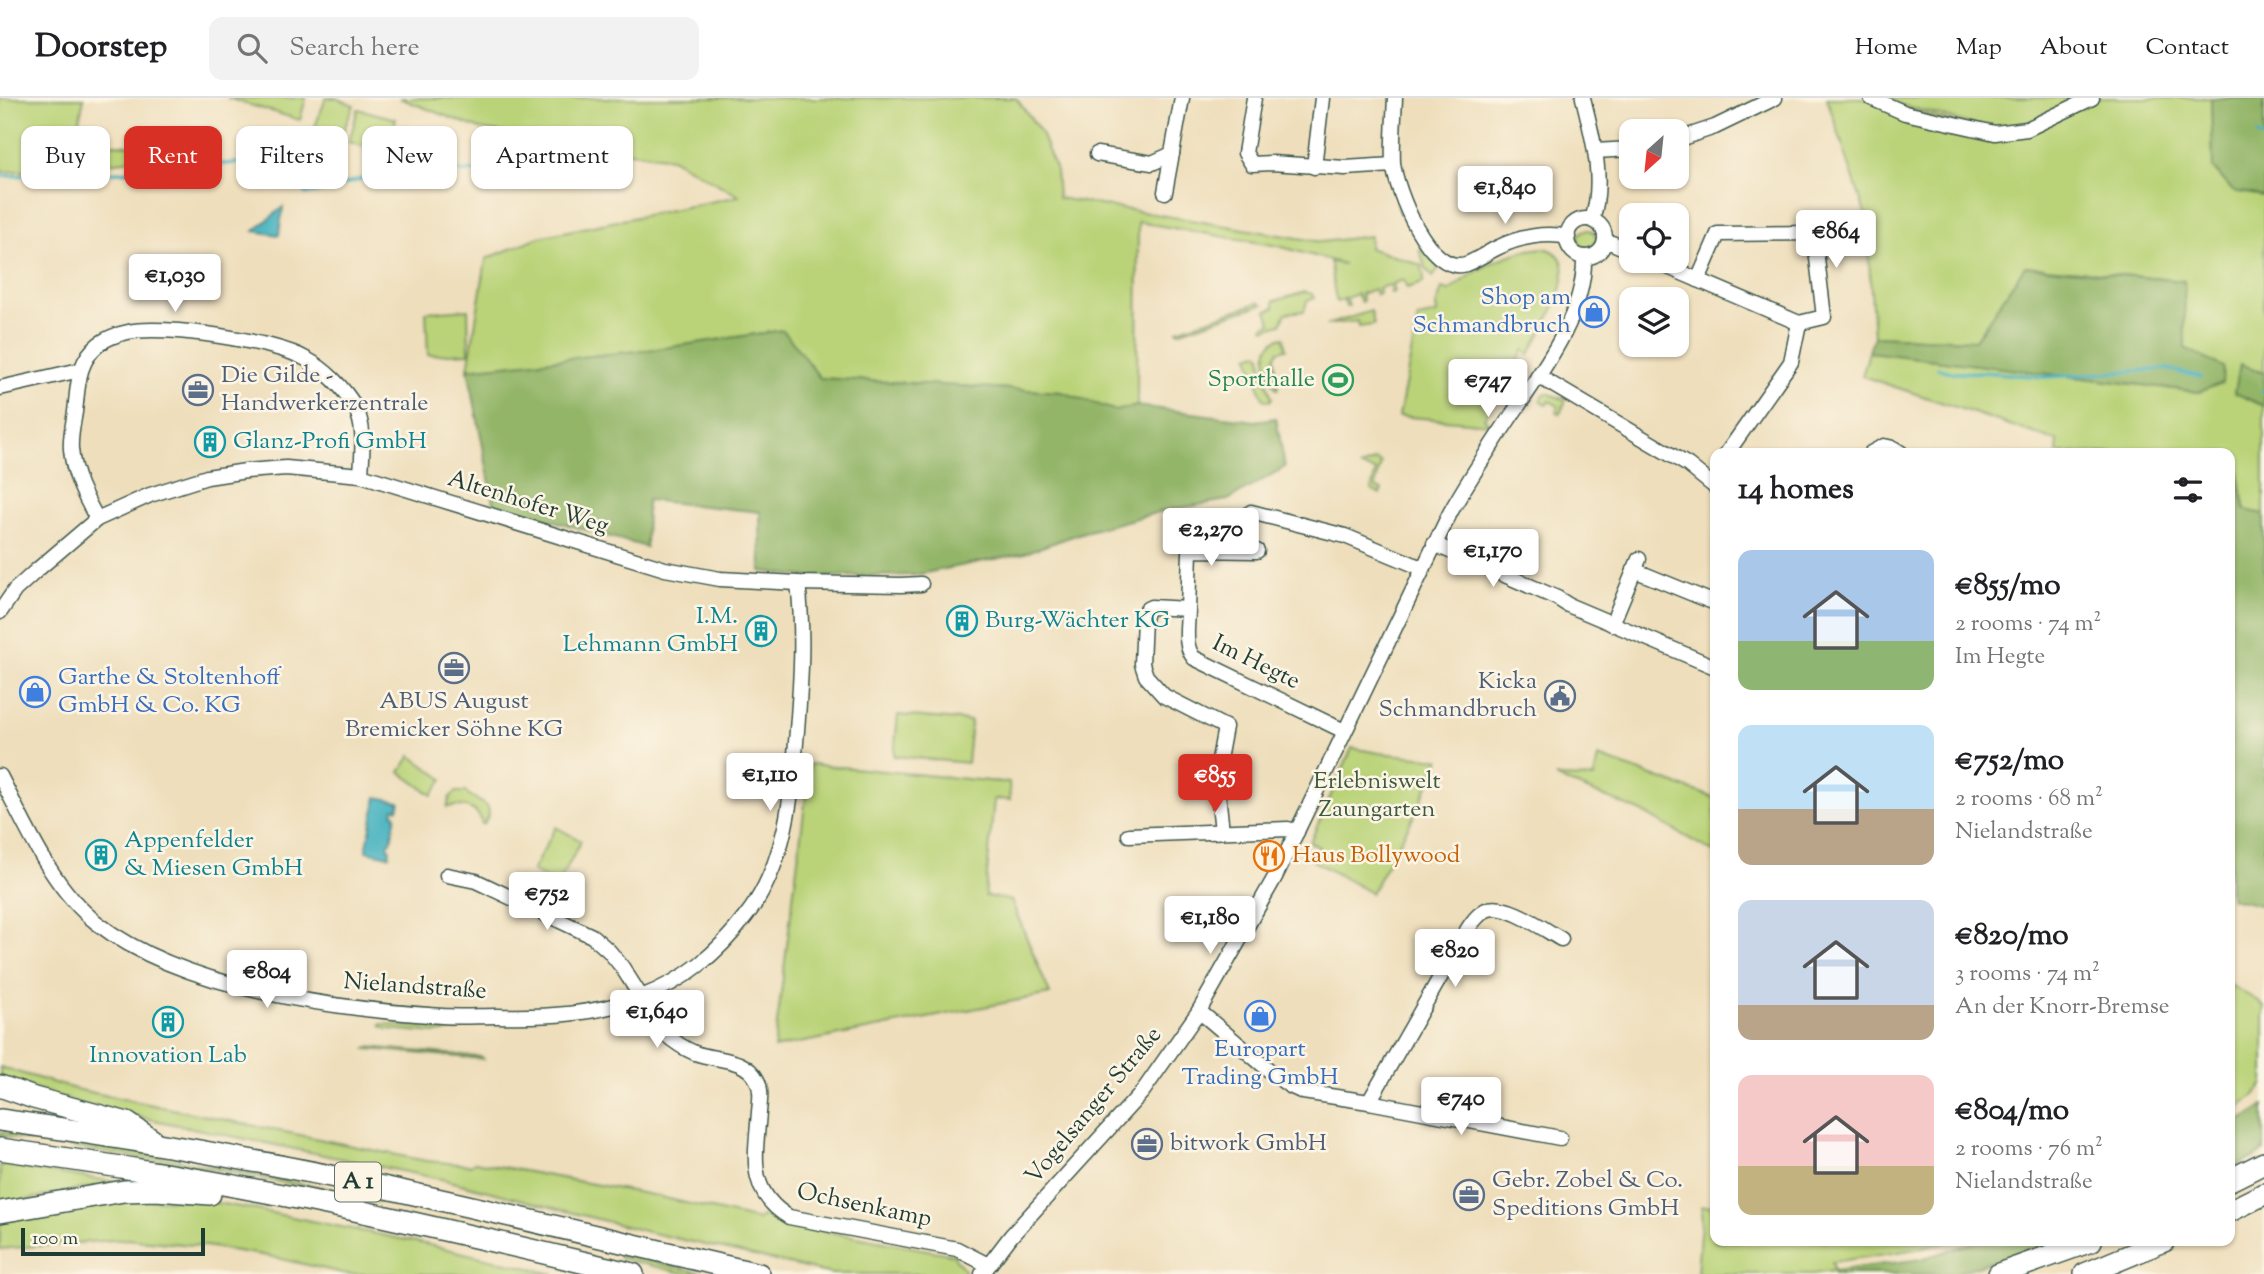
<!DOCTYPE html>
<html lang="en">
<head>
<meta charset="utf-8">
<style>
  :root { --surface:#fff; --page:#f2f2f2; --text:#202124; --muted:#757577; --line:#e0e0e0; --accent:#d93025 }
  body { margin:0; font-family:"Sorts Mill Goudy",serif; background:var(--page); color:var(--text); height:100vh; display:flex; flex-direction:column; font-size:26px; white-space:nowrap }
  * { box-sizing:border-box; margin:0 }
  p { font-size:23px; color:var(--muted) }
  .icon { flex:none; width:38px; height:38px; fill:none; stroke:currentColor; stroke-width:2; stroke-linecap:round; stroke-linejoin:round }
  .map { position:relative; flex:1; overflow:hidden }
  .sheet { position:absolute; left:1710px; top:350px; width:525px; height:798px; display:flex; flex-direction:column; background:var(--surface); border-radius:14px; box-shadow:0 2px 5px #0004 }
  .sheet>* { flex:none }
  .hud { position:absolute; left:21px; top:28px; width:665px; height:63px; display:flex; gap:14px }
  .needle { width:46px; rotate:207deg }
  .fabs { position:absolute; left:1619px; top:21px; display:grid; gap:14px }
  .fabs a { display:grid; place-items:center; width:70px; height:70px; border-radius:14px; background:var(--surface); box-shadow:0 2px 5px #0004; font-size:35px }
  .scale { position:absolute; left:21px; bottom:18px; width:184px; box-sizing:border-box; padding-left:7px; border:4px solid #1f3d34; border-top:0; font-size:19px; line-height:24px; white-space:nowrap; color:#1f3d34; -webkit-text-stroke:5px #fcf5e5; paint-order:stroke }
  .price { position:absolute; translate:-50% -60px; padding:0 16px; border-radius:7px; background:#fff; color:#222; font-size:23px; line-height:46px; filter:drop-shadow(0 2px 4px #0008) }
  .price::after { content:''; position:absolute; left:50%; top:42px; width:21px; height:16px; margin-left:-10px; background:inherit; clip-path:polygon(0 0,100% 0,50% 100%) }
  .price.selected { background:var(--accent); color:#fff }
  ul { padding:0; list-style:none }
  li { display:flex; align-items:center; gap:21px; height:175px; padding:0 28px }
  li span { display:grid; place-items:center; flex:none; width:196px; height:140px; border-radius:14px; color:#555 }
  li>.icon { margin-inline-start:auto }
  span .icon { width:84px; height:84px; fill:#fffc; stroke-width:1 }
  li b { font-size:30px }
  h2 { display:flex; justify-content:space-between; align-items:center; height:84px; padding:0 28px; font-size:30px }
  .pill { padding:0 24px; border-radius:14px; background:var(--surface); box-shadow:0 2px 5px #0004; font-size:24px; line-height:63px }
  .pill.selected { background:var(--accent); color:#fff }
  header { display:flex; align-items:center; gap:42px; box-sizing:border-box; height:98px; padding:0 35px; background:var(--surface); border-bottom:2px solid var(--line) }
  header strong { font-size:33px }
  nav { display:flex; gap:38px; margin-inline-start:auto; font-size:24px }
  .search { width:490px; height:63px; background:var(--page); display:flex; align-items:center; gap:18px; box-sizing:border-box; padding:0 24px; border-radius:14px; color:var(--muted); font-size:26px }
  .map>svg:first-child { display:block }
</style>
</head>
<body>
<header>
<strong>Doorstep</strong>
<div class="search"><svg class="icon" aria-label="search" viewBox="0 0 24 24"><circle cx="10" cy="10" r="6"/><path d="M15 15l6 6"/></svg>Search here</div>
<nav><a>Home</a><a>Map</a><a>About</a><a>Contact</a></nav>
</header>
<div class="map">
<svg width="2264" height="1176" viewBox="0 0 2264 1176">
  <rect width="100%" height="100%" fill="#fcf5e5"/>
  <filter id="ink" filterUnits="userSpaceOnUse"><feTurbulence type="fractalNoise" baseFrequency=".0143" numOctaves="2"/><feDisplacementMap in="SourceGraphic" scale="14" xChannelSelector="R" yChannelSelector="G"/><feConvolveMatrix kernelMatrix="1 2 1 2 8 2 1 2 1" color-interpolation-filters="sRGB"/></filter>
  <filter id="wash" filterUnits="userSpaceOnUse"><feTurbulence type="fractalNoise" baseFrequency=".00686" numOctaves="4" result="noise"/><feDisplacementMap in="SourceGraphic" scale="28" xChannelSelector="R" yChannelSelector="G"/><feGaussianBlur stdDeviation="1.57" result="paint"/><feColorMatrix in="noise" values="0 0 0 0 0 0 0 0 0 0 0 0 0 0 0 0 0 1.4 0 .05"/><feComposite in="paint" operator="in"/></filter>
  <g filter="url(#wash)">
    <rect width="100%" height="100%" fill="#eedebb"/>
    <g fill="#bad378" stroke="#6c8856" stroke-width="2">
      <path d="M0,0H84L75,43L151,49L147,60L62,71L0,74Z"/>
      <path d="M227,0H306L300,22Z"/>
      <path d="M326,0H336L354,7L339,43L313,34Z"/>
      <path d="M399,0H1016L1040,33L1056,72L1058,100L1322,144L1370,138L1369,150L1421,167L1424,178L1423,185L1407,190L1403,182L1392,186L1394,194L1391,195L1389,187L1378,190L1379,196L1376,197L1374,191L1361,196L1363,203L1361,204L1357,196L1346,200L1349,208L1346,209L1344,201L1337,204C1332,190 1334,177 1330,164L1344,166L1278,148L1138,124L1137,308L1116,313L1062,294L820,280L783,232L657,251L468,271L486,161L539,139L739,98L671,60L480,31Z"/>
      <path d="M1827,0H1866L1994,36L2096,0H2211L2213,70L2233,93L2264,98V275L2240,267L2235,295L2264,308V416L2245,412L2236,360L2230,359V355H2057L2058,343L1862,278L1869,254L2199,294L2185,250L2184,183L2026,168L1975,242L1874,238L1866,118Z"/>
      <path d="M1876,0H2068L2070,8L2027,28L1996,33Z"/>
      <path d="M358,11L396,21L387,56L349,44Z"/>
      <circle cx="1587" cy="141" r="9"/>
      <path d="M1543,150C1592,158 1541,234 1529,257L1524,252L1484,321L1491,326L1399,318L1418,220L1437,216L1436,208L1442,191L1449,193C1476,171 1507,153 1543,150Z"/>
      <path d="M1421,151L1439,170L1433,179L1426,171L1419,152Z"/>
      <path d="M1305,194L1312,196L1315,200L1307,203L1304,213L1286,215L1281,226L1265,231L1264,228L1271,225L1267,212L1274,210V203Z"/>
      <path d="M1259,204L1263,206L1178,234L1177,232Z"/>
      <path d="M468,211L469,255L428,257L426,214Z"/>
      <path d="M1371,213L1374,227L1359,229L1358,223L1326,227Z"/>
      <path d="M1284,239L1286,251L1278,253L1275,259L1278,290L1277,291C1265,277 1258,243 1284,239Z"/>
      <path d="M1258,255L1261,256L1262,269L1272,300L1270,303L1263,301L1249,258Z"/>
      <path d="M1547,295L1566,302L1560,316L1556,314L1558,308L1550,303L1546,307L1540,303L1544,296Z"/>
      <path d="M1376,362L1381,365L1375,389L1382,392L1380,396L1371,392L1376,373L1361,369Z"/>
      <path d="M898,617L971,623L967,665L894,658Z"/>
      <path d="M1352,650L1379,655L1440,661L1414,718L1371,795L1312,762L1319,749L1310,744Z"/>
      <path d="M411,658L443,681L432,697L400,674Z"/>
      <path d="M1598,659L1715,700V755L1642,714L1555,679L1594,680Z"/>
      <path d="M810,666L1009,685L1010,702L994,701L985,798L1011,802L1050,896L774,950Z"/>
      <path d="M456,694H465L488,709L489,715L484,726H482C479,709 462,706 447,709L450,699Z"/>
      <path d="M556,729L581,743L558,787L532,773Z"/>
      <path d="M2230,887L2258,903L2264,909V986L2255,997L2230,1017Z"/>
      <path d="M381,926L459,932L435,935L387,931L381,928Z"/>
      <path d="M368,949L482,959L483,961L366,951Z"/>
      <path d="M0,969L75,991L426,1063L470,1067L475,1064L652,1097L758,1122L769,1113L786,1124L807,1130L955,1157V1160L964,1171V1176H832L644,1133L445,1082L91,1009L0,979Z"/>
      <path d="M0,1034L130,1053L379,1100L378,1104L229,1074L0,1038Z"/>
      <path d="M0,1067L117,1084L0,1107Z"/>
      <path d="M102,1101L199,1102L252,1111L416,1144L555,1176H347L268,1158L205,1148L126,1141L0,1151V1119Z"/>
      <path d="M1715,1108V1143H1948L1924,1150L1832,1164L1834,1173L1813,1176H1697L1702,1109Z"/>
      <path d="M619,1156L702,1175L705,1176H687L619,1160Z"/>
    </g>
    <g fill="#93b568" stroke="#59794e" stroke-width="2">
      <path d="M2211,0H2264V98L2233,93L2213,70Z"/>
      <path d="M2025,168L2184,183L2185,250L2223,269L2222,285L2199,294L1869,254L1874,238L1975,242Z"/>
      <path d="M783,232L820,280L1062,294L1116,313L1137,308L1255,323L1276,320L1285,369L1228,402L1163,413L1081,435L1025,455L915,477L808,479L761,473L760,414L647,402L646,449L494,406L468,271L657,251Z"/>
      <path d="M2240,266L2264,275V308L2235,295Z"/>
      <path d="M2230,359L2236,360L2245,412L2264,416V808L2230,800Z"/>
      <path d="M2264,1008V1054L2230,1072V1029Z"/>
      <path d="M1979,1143H2055L1953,1176H1834V1173L1921,1161Z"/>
    </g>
    <g fill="#43b1bf" stroke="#31777a" stroke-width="2">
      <path d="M276,48C293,49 307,56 314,71L312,76C296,72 290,79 276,68Z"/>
      <path d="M283,109L279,137L254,133Z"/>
      <path d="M377,699L400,704L398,711L394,710L393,716L396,717L391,744H389L388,750L390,751L389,758L366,753Z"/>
    </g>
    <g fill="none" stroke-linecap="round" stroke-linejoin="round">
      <g stroke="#43b1bf" stroke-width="3.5">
        <path d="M2258,37L2264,40"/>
        <path d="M421,71L431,76L442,86"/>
        <path d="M0,78L106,75L249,64"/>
        <path d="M303,90L306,96L315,95L368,79L391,82L401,74L418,69L449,71L463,74L501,70L519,65L559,68L576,81"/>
        <path d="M1938,270L1952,275L1983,274L2045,279L2167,271L2201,279"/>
        <path d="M2262,293H2264"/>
      </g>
    </g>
  </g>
  <g filter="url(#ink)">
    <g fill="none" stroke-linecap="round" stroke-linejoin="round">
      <g stroke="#3e5548" stroke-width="17">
        <g id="minor">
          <path d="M1254,0L1245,55L1252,66L1272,65L1345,70L1393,67"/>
          <path d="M1395,0C1394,21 1392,44 1393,65C1396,92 1429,178 1466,166C1477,162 1488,154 1499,149C1519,139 1546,134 1568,139"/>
          <path d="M1583,0C1593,40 1605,82 1592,122"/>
          <path d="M1871,0L1905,15L1995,35L2027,31L2092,0"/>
          <path d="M1676,42L1715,29L1775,0"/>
          <path d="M1595,53L1631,51"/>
          <path d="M1097,56L1152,65L1172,56"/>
          <path d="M1314,69L1322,0"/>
          <path d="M1165,94L1182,0"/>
          <path d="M1656,117L1657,112"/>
          <circle cx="1586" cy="140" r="19"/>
          <path d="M1605,145H1612L1631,153"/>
          <path d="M1654,163L1799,225"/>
          <path d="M1698,182L1718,136L1814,135L1824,219L1799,225L1791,264L1727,355"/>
          <path d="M1538,278L1688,367L1715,389"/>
          <path d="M0,290L80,272"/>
          <path d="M1871,355L1884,348L1893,350L1901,355"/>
          <path d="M1251,414L1345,438L1422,470"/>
          <path d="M97,421C85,399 73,377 71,351C70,340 73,326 75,314C78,289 77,263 99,246C107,240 118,236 128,234C163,226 275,243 306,261C325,271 344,290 355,309C366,330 362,354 361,377"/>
          <path d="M1434,446L1557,500L1568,507L1715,569"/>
          <path d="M1634,472L1715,505"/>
          <path d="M1188,511L1190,454L1193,452L1257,453"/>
          <path d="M0,514L15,492L37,472L97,421L150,397L207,379L246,373L286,370L361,377L665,471L720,481L798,485L901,487L921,486"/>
          <path d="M1612,526L1639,461"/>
          <path d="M0,678C26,728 51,789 97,825C182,891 336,911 442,918C460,919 478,918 497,918C545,919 596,917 641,899C686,882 717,856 746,818C787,766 792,695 797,632C801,582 804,535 798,485"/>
          <path d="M1222,733L1216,678L1225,629L1164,598L1146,578L1142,566L1144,521L1147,511L1151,509L1188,511C1188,526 1183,548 1194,560L1344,633"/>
          <path d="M1129,737L1288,731L1297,734"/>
          <path d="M447,777L476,783L592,838L609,853L622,869L664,935C673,943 683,950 695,955C717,963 745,959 757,982C762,992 760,1003 759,1014C756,1057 746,1093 789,1119L957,1151L988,1167"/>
          <path d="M1199,913L1276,978L1290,988L1303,994L1369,1004L1560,1040"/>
          <path d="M1369,1004L1462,841C1468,830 1475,818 1486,812C1505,803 1545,832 1561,841"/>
          <path d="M982,1176L1011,1138L1143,993L1199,913L1275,779L1450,415C1467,384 1487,354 1507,324C1539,277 1586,218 1584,159"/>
        </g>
      </g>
      <g stroke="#3e5548" stroke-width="24">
        <g id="highway">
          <path d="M0,988L34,1000L127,1025L152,1042"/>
          <path d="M0,1022C130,1040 259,1062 387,1090C511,1117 635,1148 759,1176"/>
          <path d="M0,1051C96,1065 192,1079 287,1098C403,1121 518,1149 633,1176"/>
          <path d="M2230,1082L2264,1065"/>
          <path d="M2230,1113L2264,1096"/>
          <path d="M0,1114L124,1093L156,1092L210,1096"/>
          <path d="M1999,1176L2091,1143"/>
          <path d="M2085,1176L2164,1143"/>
        </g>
      </g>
      <use href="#minor" stroke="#fff" stroke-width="14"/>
      <use href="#highway" stroke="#fff" stroke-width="21"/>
    </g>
  </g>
  <defs>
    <g id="shop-ring" transform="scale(1.575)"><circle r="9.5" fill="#fcf5e5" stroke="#3f7fe0" stroke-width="1.5"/><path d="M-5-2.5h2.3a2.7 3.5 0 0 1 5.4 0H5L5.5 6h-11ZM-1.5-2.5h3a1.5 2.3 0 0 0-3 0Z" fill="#3f7fe0"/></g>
    <g id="stadium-ring" transform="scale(1.575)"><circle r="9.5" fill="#fcf5e5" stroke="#2e9e5b" stroke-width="1.5"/><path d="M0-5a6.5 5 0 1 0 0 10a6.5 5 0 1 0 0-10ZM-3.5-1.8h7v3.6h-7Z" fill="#2e9e5b"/></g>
    <g id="office-ring" transform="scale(1.575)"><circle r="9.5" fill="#fcf5e5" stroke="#5c6f8a" stroke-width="1.5"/><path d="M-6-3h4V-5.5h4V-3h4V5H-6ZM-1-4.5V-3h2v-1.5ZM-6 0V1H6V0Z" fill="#5c6f8a"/></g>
    <g id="building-ring" transform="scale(1.575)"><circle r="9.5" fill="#fcf5e5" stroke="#0f9aa8" stroke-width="1.5"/><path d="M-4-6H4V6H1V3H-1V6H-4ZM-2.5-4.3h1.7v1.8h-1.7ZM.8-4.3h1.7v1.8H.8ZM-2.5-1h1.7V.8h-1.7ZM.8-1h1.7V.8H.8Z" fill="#0f9aa8"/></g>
    <g id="civic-ring" transform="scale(1.575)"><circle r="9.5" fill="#fcf5e5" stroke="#5c6f8a" stroke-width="1.5"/><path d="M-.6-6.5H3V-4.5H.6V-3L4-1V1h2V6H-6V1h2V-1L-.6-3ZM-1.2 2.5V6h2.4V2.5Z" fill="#5c6f8a"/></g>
    <g id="restaurant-ring" transform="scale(1.575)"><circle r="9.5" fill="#fcf5e5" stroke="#e8710a" stroke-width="1.5"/><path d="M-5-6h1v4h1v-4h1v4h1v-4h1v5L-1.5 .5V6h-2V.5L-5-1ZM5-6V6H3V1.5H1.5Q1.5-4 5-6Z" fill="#e8710a"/></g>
  </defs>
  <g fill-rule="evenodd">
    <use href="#shop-ring" x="1594" y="214"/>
    <use href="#stadium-ring" x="1338" y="282"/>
    <use href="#office-ring" x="198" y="292"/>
    <use href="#building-ring" x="210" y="344"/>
    <use href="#building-ring" x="962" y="523"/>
    <use href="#building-ring" x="761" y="533"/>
    <use href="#office-ring" x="454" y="570"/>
    <use href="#shop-ring" x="35" y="594"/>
    <use href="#civic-ring" x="1560" y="598"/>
    <use href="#building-ring" x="101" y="757"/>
    <use href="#restaurant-ring" x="1269" y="758"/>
    <use href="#shop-ring" x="1260" y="918"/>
    <use href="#building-ring" x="168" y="924"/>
    <use href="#office-ring" x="1147" y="1046"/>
    <use href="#office-ring" x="1469" y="1097"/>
  </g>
  <g text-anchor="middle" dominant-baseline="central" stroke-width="5" stroke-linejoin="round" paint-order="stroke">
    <rect fill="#fcf5e5" stroke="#617469" stroke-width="2" x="335" y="1064.5" width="46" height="39" rx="5"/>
    <g font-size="23" font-weight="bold" fill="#1f3d34">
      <text x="358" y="1084">A 1</text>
    </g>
    <g font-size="24" fill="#366cbe" stroke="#fcf5e5" text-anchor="end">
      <text x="1571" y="200">Shop am<tspan x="1571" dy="28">Schmandbruch</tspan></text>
      <text x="58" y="580" text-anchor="start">Garthe &amp; Stoltenhoff<tspan x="58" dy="28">GmbH &amp; Co. KG</tspan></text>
      <text x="1260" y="952" text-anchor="middle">Europart<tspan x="1260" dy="28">Trading GmbH</tspan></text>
    </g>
    <g font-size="24" fill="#4e5e75" stroke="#fcf5e5" text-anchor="start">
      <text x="221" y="278">Die Gilde -<tspan x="221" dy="28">Handwerkerzentrale</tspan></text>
      <text x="1537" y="584" text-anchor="end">Kicka<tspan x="1537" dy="28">Schmandbruch</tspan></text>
      <text x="454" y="604" text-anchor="middle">ABUS August<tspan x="454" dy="28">Bremicker Söhne KG</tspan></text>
      <text x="1170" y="1046">bitwork GmbH</text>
      <text x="1492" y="1083">Gebr. Zobel &amp; Co.<tspan x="1492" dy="28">Speditions GmbH</tspan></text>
    </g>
    <g font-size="24" fill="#27864d" stroke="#fcf5e5" text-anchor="end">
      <text x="1315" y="282">Sporthalle</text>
    </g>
    <g font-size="24" fill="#0d838f" stroke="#fcf5e5" text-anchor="start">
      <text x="233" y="344">Glanz-Profi GmbH</text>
      <text x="738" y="519" text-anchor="end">I.M.<tspan x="738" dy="28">Lehmann GmbH</tspan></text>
      <text x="985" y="523">Burg-Wächter KG</text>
      <text x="124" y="743">Appenfelder<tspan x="124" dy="28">&amp; Miesen GmbH</tspan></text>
      <text x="168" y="958" text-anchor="middle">Innovation Lab</text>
    </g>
    <g font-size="24" fill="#1f3d34" stroke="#fcf5e5">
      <text transform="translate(528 405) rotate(17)">Altenhofer Weg</text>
      <text transform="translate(1256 565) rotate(26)">Im Hegte</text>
      <text transform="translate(415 889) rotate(4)">Nielandstraße</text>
      <text transform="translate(1094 1008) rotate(-50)">Vogelsanger Straße</text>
      <text transform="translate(864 1108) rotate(12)">Ochsenkamp</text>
    </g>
    <g font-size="24" fill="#3e5b42" stroke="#fcf5e5">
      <text x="1377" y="684">Erlebniswelt<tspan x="1377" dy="28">Zaungarten</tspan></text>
    </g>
    <g font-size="24" fill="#c56008" stroke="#fcf5e5" text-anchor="start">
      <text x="1292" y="758">Haus Bollywood</text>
    </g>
  </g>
</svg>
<div class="fabs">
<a><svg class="needle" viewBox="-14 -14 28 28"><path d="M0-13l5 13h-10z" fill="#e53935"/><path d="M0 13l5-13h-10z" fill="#757577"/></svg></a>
<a><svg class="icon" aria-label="locate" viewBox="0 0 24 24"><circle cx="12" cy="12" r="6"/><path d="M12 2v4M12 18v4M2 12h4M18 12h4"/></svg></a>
<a><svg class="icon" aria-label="layers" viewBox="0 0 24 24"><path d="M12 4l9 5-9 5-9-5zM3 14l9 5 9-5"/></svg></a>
</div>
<div class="scale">100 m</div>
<b class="price" style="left:1505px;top:128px">€1,840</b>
<b class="price" style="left:1836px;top:172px">€864</b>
<b class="price" style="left:175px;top:216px">€1,030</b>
<b class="price" style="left:1488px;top:321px">€747</b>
<b class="price" style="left:1211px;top:470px">€2,270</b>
<b class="price" style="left:1493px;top:491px">€1,170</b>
<b class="price" style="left:770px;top:715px">€1,110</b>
<b class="price selected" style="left:1215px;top:716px">€855</b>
<b class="price" style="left:547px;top:834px">€752</b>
<b class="price" style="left:1210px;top:858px">€1,180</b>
<b class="price" style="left:1455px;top:891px">€820</b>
<b class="price" style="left:267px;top:912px">€804</b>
<b class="price" style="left:657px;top:952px">€1,640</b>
<b class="price" style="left:1461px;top:1039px">€740</b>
<div class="hud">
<a class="pill">Buy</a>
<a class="pill selected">Rent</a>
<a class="pill">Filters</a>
<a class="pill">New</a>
<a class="pill">Apartment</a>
</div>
<section class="sheet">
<h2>14 homes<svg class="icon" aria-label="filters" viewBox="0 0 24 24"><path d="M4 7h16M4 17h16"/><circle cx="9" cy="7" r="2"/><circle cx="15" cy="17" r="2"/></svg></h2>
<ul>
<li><span style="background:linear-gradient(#a9c7e8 65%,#8fb573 0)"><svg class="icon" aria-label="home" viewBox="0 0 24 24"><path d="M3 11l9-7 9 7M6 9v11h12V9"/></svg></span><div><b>€855/mo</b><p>2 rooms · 74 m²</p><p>Im Hegte</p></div></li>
<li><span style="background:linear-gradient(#bfe0f5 60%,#b9a48a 0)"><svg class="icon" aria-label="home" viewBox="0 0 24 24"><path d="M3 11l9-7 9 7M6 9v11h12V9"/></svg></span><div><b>€752/mo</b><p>2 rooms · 68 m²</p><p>Nielandstraße</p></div></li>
<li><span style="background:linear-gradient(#c9d6e8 75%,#b9a48a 0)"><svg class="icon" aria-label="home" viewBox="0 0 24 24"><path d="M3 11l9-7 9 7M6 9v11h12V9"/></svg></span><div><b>€820/mo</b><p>3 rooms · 74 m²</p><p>An der Knorr-Bremse</p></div></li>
<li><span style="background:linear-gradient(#f6c9c9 65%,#c2b280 0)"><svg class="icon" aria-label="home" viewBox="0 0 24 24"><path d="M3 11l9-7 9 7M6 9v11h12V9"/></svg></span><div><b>€804/mo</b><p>2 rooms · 76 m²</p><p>Nielandstraße</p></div></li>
</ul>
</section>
</div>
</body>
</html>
